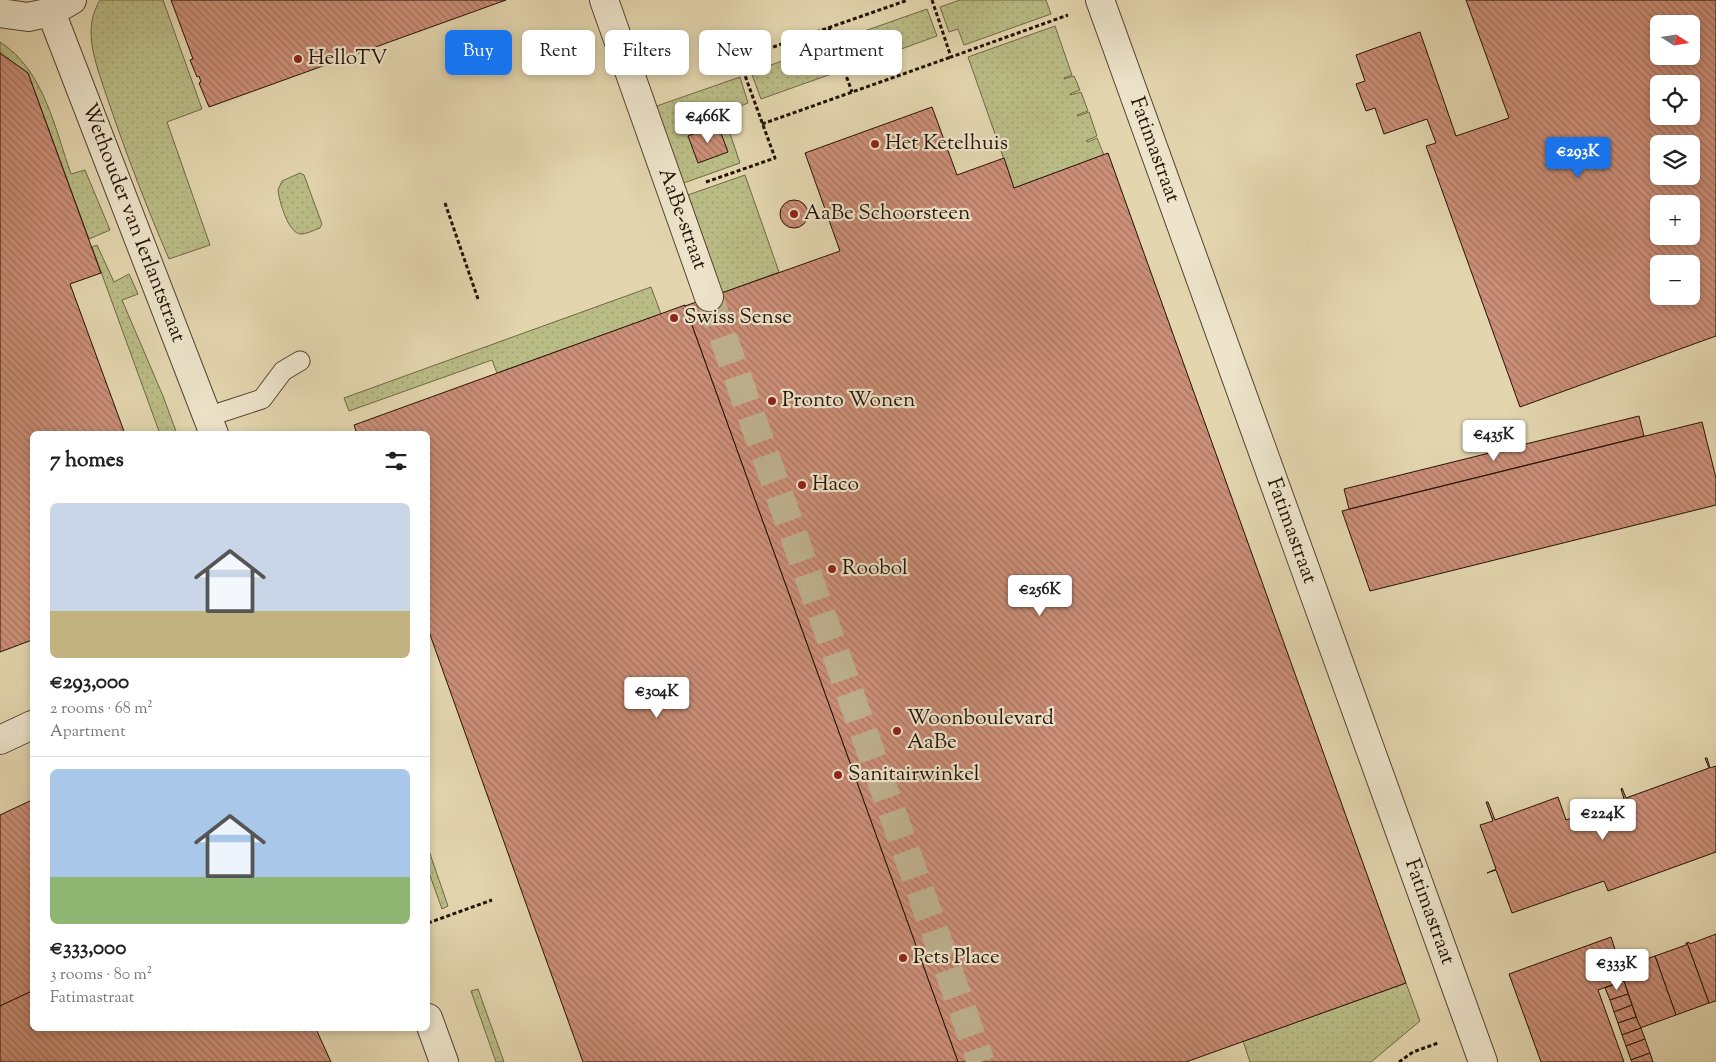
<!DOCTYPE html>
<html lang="en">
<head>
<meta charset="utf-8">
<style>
  :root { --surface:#fff; --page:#f6f6f6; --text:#222; --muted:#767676; --line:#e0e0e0; --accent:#1a73e8 }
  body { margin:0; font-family:"Sorts Mill Goudy",serif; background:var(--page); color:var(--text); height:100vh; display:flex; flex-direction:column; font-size:19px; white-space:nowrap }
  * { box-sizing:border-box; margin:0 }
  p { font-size:16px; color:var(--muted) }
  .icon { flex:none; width:28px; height:28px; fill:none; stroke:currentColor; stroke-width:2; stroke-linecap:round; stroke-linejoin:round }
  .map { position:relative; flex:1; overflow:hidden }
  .sheet { position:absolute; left:30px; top:431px; width:400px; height:600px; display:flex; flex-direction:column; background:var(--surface); border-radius:8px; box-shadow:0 2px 8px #0003 }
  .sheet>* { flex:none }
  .guide { position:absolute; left:445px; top:30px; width:475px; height:45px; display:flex; gap:10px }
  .needle { width:32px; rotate:102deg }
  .fabs { position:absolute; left:1650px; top:15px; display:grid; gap:10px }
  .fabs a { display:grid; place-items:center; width:50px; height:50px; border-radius:8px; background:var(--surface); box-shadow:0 2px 8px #0003; font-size:25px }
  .price { position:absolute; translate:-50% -42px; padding:0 11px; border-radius:5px; background:#fff; color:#222; font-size:16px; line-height:32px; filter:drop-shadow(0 1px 2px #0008) }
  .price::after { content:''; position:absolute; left:50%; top:30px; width:15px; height:11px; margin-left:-8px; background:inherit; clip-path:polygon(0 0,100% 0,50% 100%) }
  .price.on { background:var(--accent); color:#fff }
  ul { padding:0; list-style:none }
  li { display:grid; align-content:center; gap:10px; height:265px; padding:0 20px }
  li+li { border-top:1px solid var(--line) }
  li span { display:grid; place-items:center; height:155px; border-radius:8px; color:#555 }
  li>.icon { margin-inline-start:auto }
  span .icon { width:90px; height:90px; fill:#fffc; stroke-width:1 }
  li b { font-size:21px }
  h2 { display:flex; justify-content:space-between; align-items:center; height:60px; padding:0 20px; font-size:21px }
  .pill { padding:0 18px; border-radius:8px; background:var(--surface); box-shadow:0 2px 8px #0003; font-size:18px; line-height:45px }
  .pill.on { background:var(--accent); color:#fff }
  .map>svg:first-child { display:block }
</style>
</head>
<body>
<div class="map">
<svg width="1716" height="1062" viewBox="0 0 1716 1062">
  <defs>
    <pattern id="grass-dots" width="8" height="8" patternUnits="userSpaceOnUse" patternTransform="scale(1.25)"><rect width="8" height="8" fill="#babc86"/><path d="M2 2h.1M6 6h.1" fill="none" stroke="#a0a172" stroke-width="1.8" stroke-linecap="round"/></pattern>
    <pattern id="building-back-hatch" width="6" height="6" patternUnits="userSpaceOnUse" patternTransform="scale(1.25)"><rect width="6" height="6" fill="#cc8f78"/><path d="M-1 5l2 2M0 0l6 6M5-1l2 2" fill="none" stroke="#a57360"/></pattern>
  </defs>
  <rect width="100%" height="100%" fill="#e3d6af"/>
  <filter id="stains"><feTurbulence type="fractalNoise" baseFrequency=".004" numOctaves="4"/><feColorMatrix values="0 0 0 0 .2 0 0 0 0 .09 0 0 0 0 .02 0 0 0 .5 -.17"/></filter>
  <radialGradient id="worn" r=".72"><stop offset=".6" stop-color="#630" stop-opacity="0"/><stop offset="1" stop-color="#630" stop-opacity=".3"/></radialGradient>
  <g fill="url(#grass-dots)" stroke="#706746">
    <path d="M100,0H163L202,109L167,122L210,245L169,259C147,208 127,156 109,103C102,82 91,54 91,33C91,21 94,10 100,0Z"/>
    <path d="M960,0H1046L1051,14L964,45L958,29L949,32L940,7Z"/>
    <path d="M927,9L937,36L849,68L839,40Z"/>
    <path d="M1055,26L1072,75L1064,78V79L1074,76L1080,90L1070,94V95L1081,92L1088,111L1077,115L1078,116L1089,112L1097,136L1086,141L1088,142L1097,138L1104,155L1014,188L968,57Z"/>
    <path d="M0,42C44,70 55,129 71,174L85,170L110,230L89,239L28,73L0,53Z"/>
    <path d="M828,45L837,72L761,99L751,72Z"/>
    <path d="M740,77L748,103L723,113L740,163L678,185L651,108Z"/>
    <path d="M300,173L304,175L322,224L320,228C314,230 307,234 301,234C288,234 279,200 278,190L282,181Z"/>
    <path d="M745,175L779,272L719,294L682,197Z"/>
    <path d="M97,245L114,282L129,274L138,294L122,300L163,396L177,434H160L92,247Z"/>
    <path d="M651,287L661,314L497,373L492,360L349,411L344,398Z"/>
    <path d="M428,848L448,906L442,909L428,870Z"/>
    <path d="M1406,983L1420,1021L1371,1062H1250L1243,1041Z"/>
    <path d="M478,989L504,1062H496L471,991Z"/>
  </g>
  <g fill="url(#building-back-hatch)" stroke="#261206" fill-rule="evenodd">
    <path d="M171,0H506L209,107L199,83L201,82L199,76L197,77L190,60L193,59Z"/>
    <path d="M1466,0H1716V336L1520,407L1426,146L1436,143L1427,119L1384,134L1375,108L1366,111L1356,84L1365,81L1356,55L1420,32L1456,136L1509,118ZM1659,24H1691V56H1659ZM1659,84H1691V116H1659ZM1659,144H1691V176H1659ZM1659,204H1691V236H1659ZM1659,264H1691V296H1659Z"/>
    <path d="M0,53L28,73L101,273L70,284L125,434H32V640L0,652Z"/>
    <path d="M932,107L957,175L1004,158L1014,188L1108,153L1406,983L1186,1062H958L685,306L840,251L805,153Z"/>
    <path d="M718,125L728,152L698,163L688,136Z"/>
    <circle cx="794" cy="214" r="14"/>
    <path d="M685,305V306L958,1062H583L534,926L428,629V434H357L354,425Z"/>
    <path d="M1639,416L1644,436L1349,509L1344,489Z"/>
    <path d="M1702,422L1716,478V505L1370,591L1342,511Z"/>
    <path d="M1705,758H1707L1710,768L1716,766V852L1608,891L1604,881L1512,913L1496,870L1487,873L1496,869L1480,825L1493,821L1486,802H1488L1495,820L1558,797L1566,820L1624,799L1621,789L1622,788L1626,798L1709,768Z"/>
    <path d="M32,800V991L0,1006V815Z"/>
    <path d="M1716,934V1001L1709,1003L1687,943L1689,942L1690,944Z"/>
    <path d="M1611,937L1625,980L1598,990L1624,1062H1541L1509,974Z"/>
    <path d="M1686,943H1687L1709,1003L1676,1015L1655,956L1686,945Z"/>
    <path d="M1655,956L1676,1015L1640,1028L1624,981L1625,980L1621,968Z"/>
    <path d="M1624,981L1628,994L1610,1000L1605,988Z"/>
    <path d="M32,991V1029H316L331,1062H0V1006Z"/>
    <path d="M1628,994L1632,1005L1614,1012L1610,1000Z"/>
    <path d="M1632,1005L1636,1017L1618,1023L1614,1012Z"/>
    <path d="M1636,1017L1641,1028L1622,1035L1618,1023Z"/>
    <path d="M1641,1028L1645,1039L1626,1046L1622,1035Z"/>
    <path d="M1645,1039L1650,1053L1631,1060L1626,1046Z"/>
    <path d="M1650,1053L1653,1062H1632L1631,1060Z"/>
  </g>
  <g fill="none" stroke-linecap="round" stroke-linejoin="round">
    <path stroke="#bdaf8d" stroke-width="28" stroke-dasharray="28 14" stroke-linecap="butt" d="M709,297L981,1062"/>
    <g stroke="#554330" stroke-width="21">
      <path id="service" d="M207,417L262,399L283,371L300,361"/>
    </g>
    <g stroke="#554330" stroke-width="30">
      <path id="pedestrian" d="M604,0L709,297"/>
    </g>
    <g stroke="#554330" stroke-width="30">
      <g id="minor">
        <path d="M1100,0L1483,1062"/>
        <path d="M51,12L214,434"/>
        <path d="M0,13L28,17L51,12L72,0"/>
        <path d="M0,740L32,725"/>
        <path d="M428,1018L444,1062"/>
      </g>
    </g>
    <g stroke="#261206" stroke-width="3" stroke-dasharray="4 2.5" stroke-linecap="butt">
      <path d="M932,0L951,57L1068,15"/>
      <path d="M829,28L852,92"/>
      <path d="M762,124L951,57"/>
      <path d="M706,182L775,158L739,59L908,0"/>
      <path d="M445,203L478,299"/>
      <path d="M428,923L492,900"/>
      <path d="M1399,1062L1413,1052L1438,1043"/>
    </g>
    <use href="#service" stroke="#ede4cb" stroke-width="19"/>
    <use href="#pedestrian" stroke="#ede4cb" stroke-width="28"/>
    <use href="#minor" stroke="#ede4cb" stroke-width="28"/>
  </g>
  <g fill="#8f2418" stroke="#ede4cb" stroke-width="2">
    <circle cx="298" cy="59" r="5"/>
    <circle cx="875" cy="144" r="5"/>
    <circle cx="794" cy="214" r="5"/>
    <circle cx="674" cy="318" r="5"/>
    <circle cx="772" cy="401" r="5"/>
    <circle cx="802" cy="485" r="5"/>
    <circle cx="832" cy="569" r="5"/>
    <circle cx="897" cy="731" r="5"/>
    <circle cx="838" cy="775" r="5"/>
    <circle cx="903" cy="958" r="5"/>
  </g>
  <g text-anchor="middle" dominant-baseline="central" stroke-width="4.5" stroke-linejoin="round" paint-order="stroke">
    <g font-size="21" fill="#261206" stroke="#ede4cb" text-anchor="start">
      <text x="308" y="59">HelloTV</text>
      <text x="885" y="144">Het Ketelhuis</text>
      <text x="804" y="214">AaBe Schoorsteen</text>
      <text x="684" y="318">Swiss Sense</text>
      <text x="782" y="401">Pronto Wonen</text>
      <text x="812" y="485">Haco</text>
      <text x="842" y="569">Roobol</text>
      <text x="907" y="719">Woonboulevard<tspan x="907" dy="24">AaBe</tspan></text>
      <text x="848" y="775">Sanitairwinkel</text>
      <text x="913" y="958">Pets Place</text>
    </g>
    <g font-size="21" fill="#261206" stroke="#ede4cb">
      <text transform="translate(1154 150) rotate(70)">Fatimastraat</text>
      <text transform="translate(682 219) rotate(70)">AaBe-straat</text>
      <text transform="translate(133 223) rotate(69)">Wethouder van Ierlantstraat</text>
      <text transform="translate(1291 531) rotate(70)">Fatimastraat</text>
      <text transform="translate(1429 912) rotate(70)">Fatimastraat</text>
    </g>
  </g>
  <rect width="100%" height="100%" filter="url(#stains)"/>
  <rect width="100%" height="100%" fill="url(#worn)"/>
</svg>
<div class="fabs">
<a><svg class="needle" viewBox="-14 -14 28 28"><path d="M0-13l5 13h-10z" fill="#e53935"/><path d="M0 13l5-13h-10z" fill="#767676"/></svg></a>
<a><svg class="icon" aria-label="locate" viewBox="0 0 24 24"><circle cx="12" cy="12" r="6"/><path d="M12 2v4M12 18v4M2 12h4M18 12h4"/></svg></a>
<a><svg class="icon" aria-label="layers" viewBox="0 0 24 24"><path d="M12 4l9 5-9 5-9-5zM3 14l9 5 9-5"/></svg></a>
<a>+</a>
<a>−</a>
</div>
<b class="price" style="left:708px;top:144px">€466K</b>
<b class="price on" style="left:1578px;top:179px">€293K</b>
<b class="price" style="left:1494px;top:462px">€435K</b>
<b class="price" style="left:1040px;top:617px">€256K</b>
<b class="price" style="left:657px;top:719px">€304K</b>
<b class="price" style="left:1603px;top:841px">€224K</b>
<b class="price" style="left:1617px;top:991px">€333K</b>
<div class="guide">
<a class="pill on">Buy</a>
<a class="pill">Rent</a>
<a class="pill">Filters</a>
<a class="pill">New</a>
<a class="pill">Apartment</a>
</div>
<section class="sheet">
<h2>7 homes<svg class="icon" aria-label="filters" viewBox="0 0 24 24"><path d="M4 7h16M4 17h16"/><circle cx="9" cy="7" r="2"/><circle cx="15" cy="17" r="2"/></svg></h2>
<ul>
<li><span style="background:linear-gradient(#c9d6e8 70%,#c2b280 0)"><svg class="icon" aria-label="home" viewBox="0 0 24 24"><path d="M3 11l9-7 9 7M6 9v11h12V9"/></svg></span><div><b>€293,000</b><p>2 rooms · 68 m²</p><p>Apartment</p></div></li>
<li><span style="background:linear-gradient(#a9c7e8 70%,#8fb573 0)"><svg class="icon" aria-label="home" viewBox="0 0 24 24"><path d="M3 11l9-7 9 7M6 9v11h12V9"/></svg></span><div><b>€333,000</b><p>3 rooms · 80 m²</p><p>Fatimastraat</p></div></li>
</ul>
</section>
</div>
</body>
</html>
